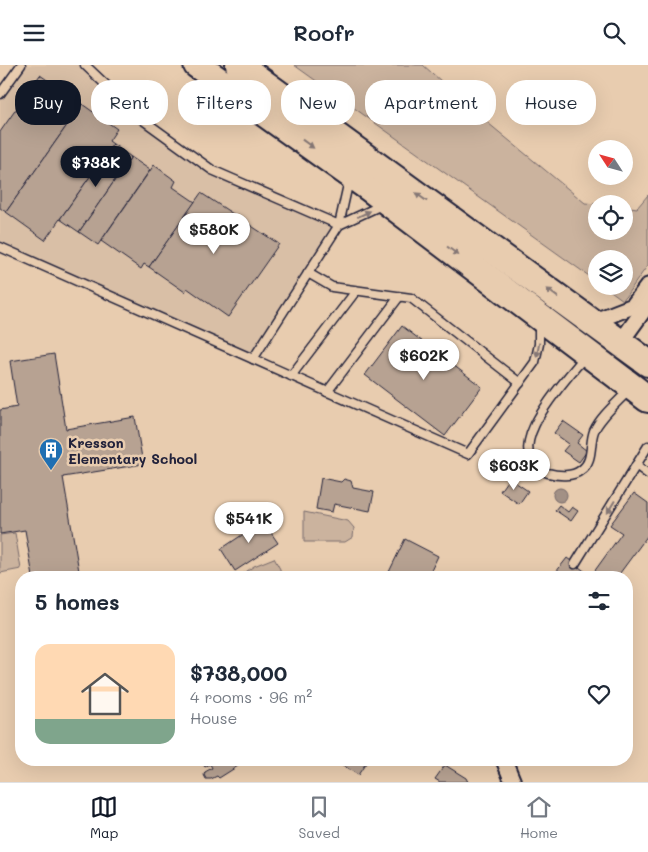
<!DOCTYPE html>
<html lang="en">
<head>
<meta charset="utf-8">
<style>
  :root { --surface:#fff; --page:#f2f2f3; --text:#1f2937; --muted:#747a83; --line:#e0e1e3; --accent:#111827 }
  body { margin:0; font-family:Mali,sans-serif; background:var(--page); color:var(--text); height:100vh; display:flex; flex-direction:column; font-size:19px; white-space:nowrap }
  * { box-sizing:border-box; margin:0 }
  p { font-size:16px; color:var(--muted) }
  .icon { flex:none; width:28px; height:28px; fill:none; stroke:currentColor; stroke-width:2; stroke-linecap:round; stroke-linejoin:round }
  .map { position:relative; flex:1; overflow:hidden }
  .side { position:absolute; left:15px; top:506px; width:618px; height:195px; display:flex; flex-direction:column; background:var(--surface); border-radius:20px; box-shadow:0 5px 20px #0002 }
  .side>* { flex:none }
  .top-card { position:absolute; left:15px; top:15px; width:619px; height:45px; display:flex; gap:10px }
  .needle { width:32px; rotate:306deg }
  .buttons { position:absolute; left:588px; top:75px; display:grid; gap:10px }
  .buttons a { display:grid; place-items:center; width:45px; height:45px; border-radius:50%; background:var(--surface); box-shadow:0 5px 20px #0002; font-size:25px }
  .price { position:absolute; translate:-50% -42px; padding:0 11px; border-radius:18px; background:#fff; color:#222; font-size:16px; line-height:32px; filter:drop-shadow(0 1px 2px #0008) }
  .price::after { content:''; position:absolute; left:50%; top:30px; width:15px; height:11px; margin-left:-8px; background:inherit; clip-path:polygon(0 0,100% 0,50% 100%) }
  .price.current { background:var(--accent); color:#fff }
  ul { padding:0; list-style:none }
  li { display:flex; align-items:center; gap:15px; height:125px; padding:0 20px }
  li span { display:grid; place-items:center; flex:none; width:140px; height:100px; border-radius:15px; color:#555 }
  li>.icon { margin-inline-start:auto }
  span .icon { width:60px; height:60px; fill:#fffc; stroke-width:1 }
  li b { font-size:21px }
  h2 { display:flex; justify-content:space-between; align-items:center; height:60px; padding:0 20px; font-size:21px }
  .pill { padding:0 18px; border-radius:20px; background:var(--surface); box-shadow:0 5px 20px #0002; font-size:18px; line-height:45px }
  .pill.current { background:var(--accent); color:#fff }
  header { display:flex; justify-content:space-between; align-items:center; height:65px; padding:0 20px; background:var(--surface); font-size:22px; font-weight:600 }
  .tabs { display:flex; justify-content:space-around; align-items:center; height:70px; border-top:1px solid var(--line); background:var(--surface); font-size:14px; color:var(--muted) }
  .tabs a { display:grid; justify-items:center; gap:2px }
  .tabs .current { color:var(--accent) }
  .map>svg:first-child { display:block }
</style>
</head>
<body>
<header><svg class="icon" aria-label="menu" viewBox="0 0 24 24"><path d="M4 6h16M4 12h16M4 18h16"/></svg>Roofr<svg class="icon" aria-label="search" viewBox="0 0 24 24"><circle cx="10" cy="10" r="6"/><path d="M15 15l6 6"/></svg></header>
<div class="map">
<svg width="648" height="717" viewBox="0 0 648 717">
  <rect width="100%" height="100%" fill="#e8ccaf"/>
  <filter id="ink" filterUnits="userSpaceOnUse"><feTurbulence type="fractalNoise" baseFrequency=".02" numOctaves="2"/><feDisplacementMap in="SourceGraphic" scale="10" xChannelSelector="R" yChannelSelector="G"/><feConvolveMatrix kernelMatrix="1 2 1 2 8 2 1 2 1" color-interpolation-filters="sRGB"/></filter>
  <g filter="url(#ink)">
    <path fill="#d9bfa6" d="M21,0H85L143,55L212,105L339,160L253,294L0,182V29Z"/>
    <g fill="#cbb39e" stroke="#766a6c">
      <path d="M294,0H423L488,58L585,138L596,139V166H624V141L637,143L648,130V200L623,235L604,221H624V194H596V216Z"/>
      <path d="M304,447L348,456L354,463L353,472L345,477H304Z"/>
      <path d="M15,468L21,504L0,508V470Z"/>
      <path d="M274,493L280,504L281,512H239L254,501Z"/>
    </g>
    <circle fill="#a29085" stroke="#6f6467" cx="560" cy="430" r="7"/>
    <g fill="#b7a292" stroke="#22223b">
      <path d="M40,10L82,39L6,147L0,143V67Z"/>
      <path d="M82,39L117,64L109,76L113,79L45,175L6,147Z"/>
      <path d="M113,79L131,92L79,167L60,154Z"/>
      <path d="M131,92L150,105L98,180L79,167Z"/>
      <path d="M154,100L176,116L173,122L195,137L149,202L144,199L141,204L101,176Z"/>
      <path d="M201,128L279,179L228,252L187,223L185,227L149,202Z"/>
      <path d="M402,261L482,322L445,371L365,310Z"/>
      <path d="M54,289L66,364L135,352L143,399L63,412L80,512H33L25,465L0,469V345L17,342L10,296Z"/>
      <path d="M563,356L583,370L577,378L587,386L579,397L563,386L569,379L554,368Z"/>
      <path d="M321,413L341,417L344,414L351,416L353,423L374,427L370,446L334,439L332,447L316,444Z"/>
      <path d="M509,413L528,426L519,439L500,426Z"/>
      <path d="M634,428L648,438V470L617,512H563L556,507L567,493L591,511L622,468L610,460Z"/>
      <path d="M559,440L568,447L572,442L578,446L571,456L555,445Z"/>
      <path d="M254,452L259,459L263,456L278,478L235,506L221,484L245,468L241,461Z"/>
      <path d="M405,474L438,491L428,512H406L407,511L403,508L399,512L389,507Z"/>
      <path d="M200,695H235L238,701L219,713L217,711L211,714H206L204,710L205,707L212,703L210,699L205,702Z"/>
      <path d="M335,695H368L358,710Z"/>
      <path d="M445,700L466,713L468,717H440L435,714Z"/>
    </g>
    <g fill="none" stroke-linecap="round" stroke-linejoin="round">
      <g stroke="#22223b" stroke-width="11">
        <g id="lane">
          <path d="M85,0L143,55L212,105L339,160L384,139"/>
          <path d="M0,29L21,0"/>
          <path d="M0,182L468,389L535,297L539,279V261"/>
          <path d="M308,208L332,222L411,233L520,318"/>
          <path d="M586,290C568,313 493,389 548,408C558,411 573,412 581,405C594,396 589,379 594,366C601,351 617,338 629,325"/>
          <path d="M253,294L339,160L349,115"/>
          <path d="M291,311L356,226"/>
          <path d="M327,327L399,232"/>
          <path d="M636,400L648,409"/>
          <path d="M575,499L648,381"/>
        </g>
      </g>
      <g stroke="#22223b" stroke-width="19">
        <g id="street">
          <path d="M592,257L633,241L648,221"/>
          <path d="M620,278L648,239"/>
          <path d="M504,695L513,717"/>
        </g>
      </g>
      <g stroke="#22223b" stroke-width="30">
        <g id="highway">
          <path d="M197,0L369,123L648,334"/>
          <path d="M239,0L648,298"/>
        </g>
      </g>
      <use href="#lane" stroke="#e8ccaf" stroke-width="8"/>
      <use href="#street" stroke="#e8ccaf" stroke-width="15"/>
      <use href="#highway" stroke="#e8ccaf" stroke-width="26"/>
    </g>
    <defs><path id="oneway-solid" d="M-6-.8H1V-3.2L6.5 0L1 3.2V.8H-6Z" transform="scale(1.25)"/></defs>
    <g fill="#857775">
      <use href="#oneway-solid" transform="translate(308 79) rotate(36)"/>
      <use href="#oneway-solid" transform="translate(421 132) rotate(-144)"/>
      <use href="#oneway-solid" transform="translate(364 149) rotate(-25)"/>
      <use href="#oneway-solid" transform="translate(453 186) rotate(37)"/>
      <use href="#oneway-solid" transform="translate(552 228) rotate(-144)"/>
      <use href="#oneway-solid" transform="translate(538 285) rotate(100)"/>
      <use href="#oneway-solid" transform="translate(611 442) rotate(121)"/>
    </g>
  </g>
  <defs>
    <g id="building-pin" transform="scale(1.25)"><path d="M0 17L-7.5 6A9.5 9.5 0 1 1 7.5 6Z" fill="#1f6fb2" stroke="#e8ccaf"/><path d="M-4-6H4V6H1V3H-1V6H-4ZM-2.5-4.3h1.7v1.8h-1.7ZM.8-4.3h1.7v1.8H.8ZM-2.5-1h1.7V.8h-1.7ZM.8-1h1.7V.8H.8Z" fill="#fff"/></g>
  </defs>
  <g fill-rule="evenodd">
    <use href="#building-pin" x="51" y="385"/>
  </g>
  <g text-anchor="middle" dominant-baseline="central" stroke-width="5" stroke-linejoin="round" paint-order="stroke">
    <g font-size="14" font-weight="bold" fill="#22223b" stroke="#e8ccaf" text-anchor="start">
      <text x="68" y="377">Kresson<tspan x="68" dy="16">Elementary School</tspan></text>
    </g>
  </g>
</svg>
<div class="buttons">
<a><svg class="needle" viewBox="-14 -14 28 28"><path d="M0-13l5 13h-10z" fill="#e53935"/><path d="M0 13l5-13h-10z" fill="#747a83"/></svg></a>
<a><svg class="icon" aria-label="locate" viewBox="0 0 24 24"><circle cx="12" cy="12" r="6"/><path d="M12 2v4M12 18v4M2 12h4M18 12h4"/></svg></a>
<a><svg class="icon" aria-label="layers" viewBox="0 0 24 24"><path d="M12 4l9 5-9 5-9-5zM3 14l9 5 9-5"/></svg></a>
</div>
<b class="price current" style="left:96px;top:123px">$738K</b>
<b class="price" style="left:214px;top:190px">$580K</b>
<b class="price" style="left:424px;top:316px">$602K</b>
<b class="price" style="left:514px;top:426px">$603K</b>
<b class="price" style="left:249px;top:479px">$541K</b>
<div class="top-card">
<a class="pill current">Buy</a>
<a class="pill">Rent</a>
<a class="pill">Filters</a>
<a class="pill">New</a>
<a class="pill">Apartment</a>
<a class="pill">House</a>
</div>
<section class="side">
<h2>5 homes<svg class="icon" aria-label="filters" viewBox="0 0 24 24"><path d="M4 7h16M4 17h16"/><circle cx="9" cy="7" r="2"/><circle cx="15" cy="17" r="2"/></svg></h2>
<ul>
<li><span style="background:linear-gradient(#ffd9b3 75%,#7fa58c 0)"><svg class="icon" aria-label="home" viewBox="0 0 24 24"><path d="M3 11l9-7 9 7M6 9v11h12V9"/></svg></span><div><b>$738,000</b><p>4 rooms · 96 m²</p><p>House</p></div><svg class="icon" aria-label="heart" viewBox="0 0 24 24"><path d="M12 20l-8-8c-3-5 5-10 8-4 3-6 11-1 8 4z"/></svg></li>
</ul>
</section>
</div>
<nav class="tabs">
<a class="current"><svg class="icon" aria-label="map" viewBox="0 0 24 24"><path d="M3 6l6-2 6 2 6-2v14l-6 2-6-2-6 2zM9 4v14M15 6v14"/></svg>Map</a>
<a><svg class="icon" aria-label="saved" viewBox="0 0 24 24"><path d="M7 4h10v16l-5-4-5 4z"/></svg>Saved</a>
<a><svg class="icon" aria-label="home" viewBox="0 0 24 24"><path d="M3 11l9-7 9 7M6 9v11h12V9"/></svg>Home</a>
</nav>
</body>
</html>
